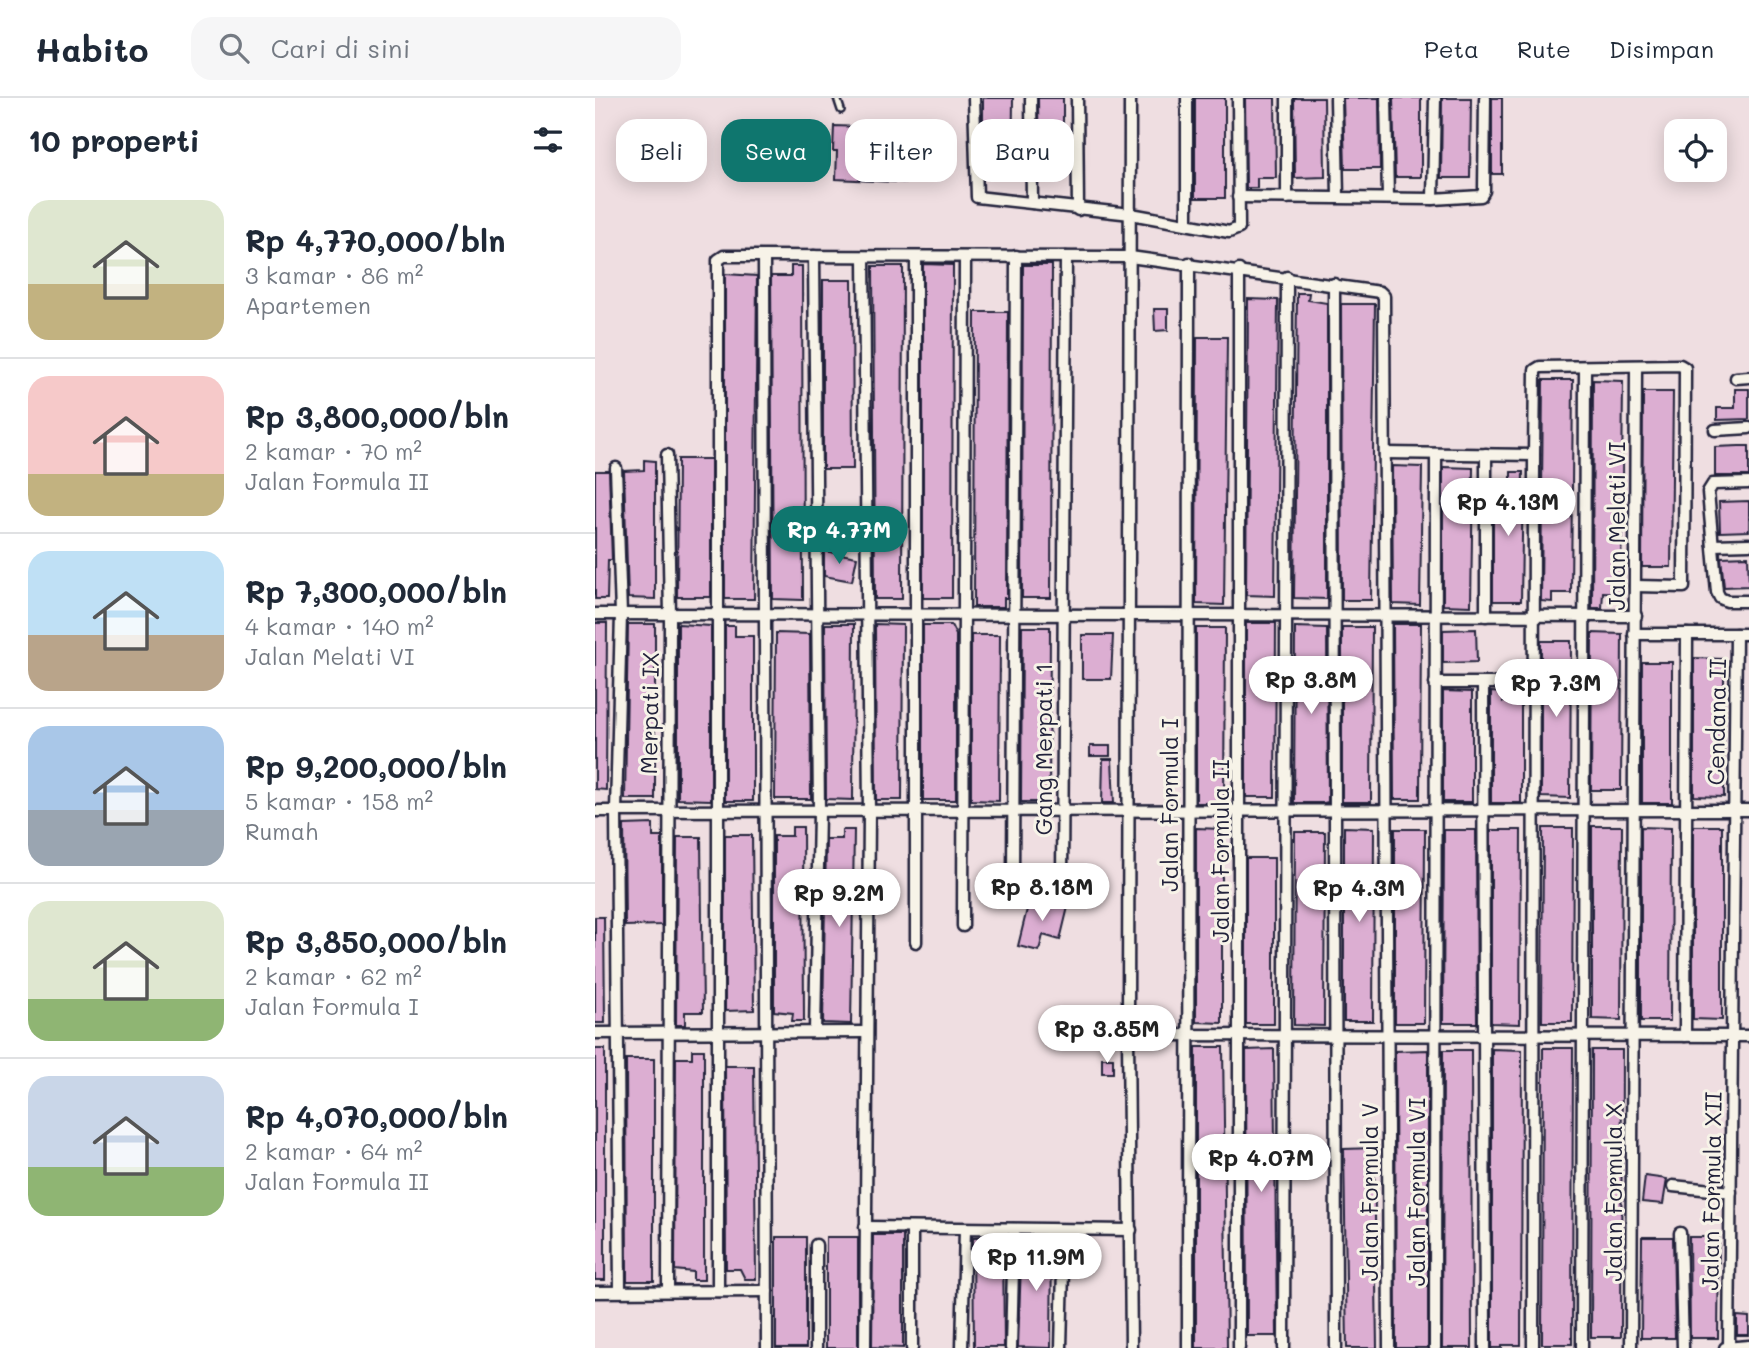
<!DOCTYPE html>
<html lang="id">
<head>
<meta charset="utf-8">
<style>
  :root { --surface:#fff; --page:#f6f6f7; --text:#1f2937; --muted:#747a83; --line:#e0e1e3; --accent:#0f766e }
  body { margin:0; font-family:Mali,sans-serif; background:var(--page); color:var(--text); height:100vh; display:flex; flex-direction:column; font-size:26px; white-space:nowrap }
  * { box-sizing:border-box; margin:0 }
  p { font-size:23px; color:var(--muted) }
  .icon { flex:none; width:38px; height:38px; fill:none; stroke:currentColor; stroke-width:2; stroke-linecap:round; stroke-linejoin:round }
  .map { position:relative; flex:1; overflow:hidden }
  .drawer { display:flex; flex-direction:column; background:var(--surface); width:595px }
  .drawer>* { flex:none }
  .hud { position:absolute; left:21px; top:21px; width:665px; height:63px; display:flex; gap:14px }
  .tools { position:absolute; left:1069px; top:21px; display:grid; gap:14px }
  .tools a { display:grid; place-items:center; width:63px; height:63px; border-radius:14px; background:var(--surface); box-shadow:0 4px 18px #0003; font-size:35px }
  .price { position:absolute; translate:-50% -60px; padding:0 16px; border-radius:24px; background:#fff; color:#222; font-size:23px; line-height:46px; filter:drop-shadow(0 2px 4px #0008) }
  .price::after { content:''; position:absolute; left:50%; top:42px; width:21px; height:16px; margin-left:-10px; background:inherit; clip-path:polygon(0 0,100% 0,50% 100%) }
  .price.current { background:var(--accent); color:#fff }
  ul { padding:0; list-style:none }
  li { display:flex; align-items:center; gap:21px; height:175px; padding:0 28px }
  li+li { border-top:2px solid var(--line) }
  li span { display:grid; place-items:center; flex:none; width:196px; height:140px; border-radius:21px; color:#555 }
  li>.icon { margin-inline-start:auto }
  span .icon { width:84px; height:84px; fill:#fffc; stroke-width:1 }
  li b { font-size:30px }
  h2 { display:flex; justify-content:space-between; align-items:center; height:84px; padding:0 28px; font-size:30px }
  .chip { padding:0 24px; border-radius:21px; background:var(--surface); box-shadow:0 4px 18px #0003; font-size:24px; line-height:63px }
  .chip.current { background:var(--accent); color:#fff }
  header { display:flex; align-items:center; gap:42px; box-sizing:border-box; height:98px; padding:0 35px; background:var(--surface); border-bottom:2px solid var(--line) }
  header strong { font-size:33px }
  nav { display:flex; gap:38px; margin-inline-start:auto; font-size:24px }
  .search { width:490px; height:63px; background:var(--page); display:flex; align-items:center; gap:18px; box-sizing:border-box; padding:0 24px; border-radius:21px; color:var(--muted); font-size:26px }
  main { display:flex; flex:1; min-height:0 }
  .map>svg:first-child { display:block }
</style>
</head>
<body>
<header>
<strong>Habito</strong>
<div class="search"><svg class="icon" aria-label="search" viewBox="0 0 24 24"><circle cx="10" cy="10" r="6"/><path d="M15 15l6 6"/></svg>Cari di sini</div>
<nav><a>Peta</a><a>Rute</a><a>Disimpan</a></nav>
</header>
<main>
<section class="drawer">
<h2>10 properti<svg class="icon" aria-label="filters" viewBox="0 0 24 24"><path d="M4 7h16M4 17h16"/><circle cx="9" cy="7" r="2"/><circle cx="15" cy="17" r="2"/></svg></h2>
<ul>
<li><span style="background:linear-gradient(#dfe7d0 60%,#c2b280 0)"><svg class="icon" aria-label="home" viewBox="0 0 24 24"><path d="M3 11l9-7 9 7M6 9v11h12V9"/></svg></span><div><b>Rp 4,770,000/bln</b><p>3 kamar · 86 m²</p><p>Apartemen</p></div></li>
<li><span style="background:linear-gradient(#f6c9c9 70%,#c2b280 0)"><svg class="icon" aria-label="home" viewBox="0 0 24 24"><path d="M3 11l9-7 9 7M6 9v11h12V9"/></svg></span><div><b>Rp 3,800,000/bln</b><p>2 kamar · 70 m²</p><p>Jalan Formula II</p></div></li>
<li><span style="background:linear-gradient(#bfe0f5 60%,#b9a48a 0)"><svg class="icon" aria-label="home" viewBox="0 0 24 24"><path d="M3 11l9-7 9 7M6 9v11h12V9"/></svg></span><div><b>Rp 7,300,000/bln</b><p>4 kamar · 140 m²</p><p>Jalan Melati VI</p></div></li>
<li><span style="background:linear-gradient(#a9c7e8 60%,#9aa5b1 0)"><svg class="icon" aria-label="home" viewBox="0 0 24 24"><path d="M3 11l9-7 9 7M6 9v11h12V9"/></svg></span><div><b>Rp 9,200,000/bln</b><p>5 kamar · 158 m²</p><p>Rumah</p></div></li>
<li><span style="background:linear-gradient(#dfe7d0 70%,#8fb573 0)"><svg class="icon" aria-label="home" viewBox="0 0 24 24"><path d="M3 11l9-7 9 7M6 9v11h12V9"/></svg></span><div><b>Rp 3,850,000/bln</b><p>2 kamar · 62 m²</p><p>Jalan Formula I</p></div></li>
<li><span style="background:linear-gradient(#c9d6e8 65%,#8fb573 0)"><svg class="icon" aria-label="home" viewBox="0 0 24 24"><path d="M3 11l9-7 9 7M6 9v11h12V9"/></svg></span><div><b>Rp 4,070,000/bln</b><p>2 kamar · 64 m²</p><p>Jalan Formula II</p></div></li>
</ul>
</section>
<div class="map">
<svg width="1154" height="1250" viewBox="0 0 1154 1250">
  <rect width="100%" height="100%" fill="#efdee1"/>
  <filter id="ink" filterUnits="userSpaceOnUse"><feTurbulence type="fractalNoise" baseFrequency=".0143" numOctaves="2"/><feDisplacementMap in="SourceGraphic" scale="14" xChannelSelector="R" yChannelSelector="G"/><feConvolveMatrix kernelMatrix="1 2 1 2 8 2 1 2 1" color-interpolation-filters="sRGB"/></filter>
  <g filter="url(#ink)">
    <g fill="#dcaed2" stroke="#22223b" stroke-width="2">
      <path d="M388,0H418L417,81L407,80V64H388Z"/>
      <path d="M443,0H468V81H444Z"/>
      <rect x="600" y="0" width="30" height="100"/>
      <path d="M650,0H680L681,80H662V90H651Z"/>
      <path d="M699,0H729L730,79L700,80Z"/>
      <path d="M748,0H784L785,71H750Z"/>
      <path d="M798,0H826V79H800Z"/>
      <path d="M847,0H876L875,80H846Z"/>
      <rect x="897" y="0" width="10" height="76"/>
      <path d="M239,28L328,31V56H322L321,85L241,81L242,53H238Z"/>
      <path d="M328,166L358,167L357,500H328Z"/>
      <path d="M428,167H457L456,500H427Z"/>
      <path d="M196,168H207L208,502L178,501L176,178H196Z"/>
      <path d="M278,168H308L307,501H280Z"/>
      <path d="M130,176L162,178L159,501H130Z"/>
      <path d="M228,182H257L258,371H228Z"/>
      <path d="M702,195H714L713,202L732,205V501L699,500Z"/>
      <path d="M653,201L683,202L680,498L651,497Z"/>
      <path d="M746,206H780L776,502H747Z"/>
      <path d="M559,211H573V232L560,233Z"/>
      <path d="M380,214H413L412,500H409V509H379Z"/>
      <path d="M602,239H632L629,507L601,506Z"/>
      <path d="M948,282H978L976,495H957V504L946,503Z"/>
      <path d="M998,282L1028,283L1026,495L1008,494L1007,510H997Z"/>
      <path d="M1140,291H1154V321L1122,322V310H1140Z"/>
      <path d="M1048,294H1078L1076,469H1047Z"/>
      <path d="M1144,348H1154V378H1120V349Z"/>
      <path d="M83,361H116V499H82Z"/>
      <path d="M49,362L60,363V501L33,500L29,373L49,372Z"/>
      <path d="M797,368L827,369L825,507L798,506Z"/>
      <path d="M848,369L878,370L876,508L848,507Z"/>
      <path d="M0,373H14L17,462H13L12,501H0Z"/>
      <path d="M916,374H928L926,503H898V383H916Z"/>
      <path d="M1154,403V433L1125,434L1124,404Z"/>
      <path d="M229,453L262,459L257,483L229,478Z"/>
      <path d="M1153,458L1154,488L1129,489L1126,459Z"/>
      <path d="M0,525H12L11,692L0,691Z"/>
      <path d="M651,525H681L680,699H651Z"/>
      <path d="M33,526H60V701H30Z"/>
      <path d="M83,526L116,528V702L83,701Z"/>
      <path d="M230,526H259L258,702L231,701Z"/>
      <path d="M280,526L308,527L307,702H281Z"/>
      <path d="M798,526H826L825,701H799Z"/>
      <path d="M328,527H356L361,537V702H328Z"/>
      <path d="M130,528H140V538H158V703H130Z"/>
      <path d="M427,529H455L454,704H426Z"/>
      <path d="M700,529L732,530L733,704L729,705H699Z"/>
      <path d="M747,529H777L776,704H747Z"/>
      <path d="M601,530H630L629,705H601Z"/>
      <path d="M881,531L882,564L848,565V532Z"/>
      <path d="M181,535L215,536L216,701H180Z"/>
      <path d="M997,535L1027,536L1026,692H996Z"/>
      <path d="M376,537H405L404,703L376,702Z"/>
      <path d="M487,537H518L516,581H487Z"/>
      <path d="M946,543H976L975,700L946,699Z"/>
      <path d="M1099,560L1129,561V699L1099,698Z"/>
      <rect x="1047" y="564" width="30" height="141"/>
      <path d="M848,593L877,594V704H848Z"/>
      <path d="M896,594L908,595V604H926V705H896Z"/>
      <rect x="495" y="648" width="20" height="10"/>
      <path d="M508,661H517L519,705H507Z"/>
      <path d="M58,726V739H67V827L30,828L29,727Z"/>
      <path d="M997,728H1027L1026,922L997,921Z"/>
      <path d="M1098,728H1127V922L1098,921Z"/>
      <path d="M197,729H208L209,923H197L198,915L179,913V738H197Z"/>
      <path d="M749,729L779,730L778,923H749Z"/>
      <path d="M1046,729L1076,730L1075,923H1046Z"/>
      <path d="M601,730L627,731V925L601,924Z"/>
      <path d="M948,730H978L977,924H947Z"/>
      <path d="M800,731H830L829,925H800Z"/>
      <path d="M247,732H259L256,926L228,925L231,741H247Z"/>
      <path d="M849,732H881L882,925H848Z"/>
      <path d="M896,732H926L925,926L896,925Z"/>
      <path d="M700,734H730L729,928L699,927Z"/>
      <path d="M130,737H157L159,912L130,913Z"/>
      <path d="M82,739H106L108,914H90V927H81Z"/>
      <rect x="651" y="760" width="28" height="166"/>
      <path d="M435,799L473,809L465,842L448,837L444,853L423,848Z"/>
      <path d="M0,819H9L10,925H0Z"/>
      <path d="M601,949H628L632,1250H601Z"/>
      <path d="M948,950H978L977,1246H947Z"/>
      <rect x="0" y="951" width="10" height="231"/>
      <path d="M679,951L682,1238H652L651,952Z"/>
      <path d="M897,951L927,952L926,1247H907V1250H897Z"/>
      <path d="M97,952H109V1182H98V1174L80,1172L81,960H97Z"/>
      <path d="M833,952V1250H801L800,953Z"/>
      <path d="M848,952H876L877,1250H847Z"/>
      <path d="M997,952H1027L1026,1239H996Z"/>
      <rect x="507" y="960" width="11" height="15"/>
      <path d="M31,961H59V1183H32Z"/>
      <path d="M130,968H159L161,1181H150L145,1171H131Z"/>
      <path d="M779,1050L782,1250H752L749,1051Z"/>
      <path d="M1050,1078L1072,1081L1068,1106L1047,1104Z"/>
      <path d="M278,1137H308V1250L277,1249Z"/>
      <path d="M427,1138L457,1139L456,1250L423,1249Z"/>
      <rect x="181" y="1139" width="30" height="111"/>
      <rect x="231" y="1139" width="32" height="111"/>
      <path d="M378,1139H408L409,1249H379Z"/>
      <path d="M1047,1139H1078L1080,1240H1046Z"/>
      <path d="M1094,1139H1124L1123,1240H1095Z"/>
      <path d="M1142,1218L1154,1219V1237H1142Z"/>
    </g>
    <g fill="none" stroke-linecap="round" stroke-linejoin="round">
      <g stroke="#22223b" stroke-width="10">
        <path id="service" d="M242,0L246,12"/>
      </g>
      <g stroke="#22223b" stroke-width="15">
        <g id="minor">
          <path d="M379,0L382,99L536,116L634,134L644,130L643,0"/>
          <path d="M436,0L437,105"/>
          <path d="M482,0L483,112"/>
          <path d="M535,0L533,937L536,1250"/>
          <path d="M592,0V126"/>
          <path d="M692,0V100"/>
          <path d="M741,0L743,99"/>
          <path d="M791,0L793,100"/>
          <path d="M643,99L838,101L886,98L889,93L890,0"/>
          <path d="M838,101L840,0"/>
          <path d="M219,158L224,713L220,934"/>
          <path d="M169,159L172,1250"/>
          <path d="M269,159L274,714L270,1250"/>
          <path d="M739,186L741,1250"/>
          <path d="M1141,280L1154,279"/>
          <path d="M1120,332L1154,330"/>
          <path d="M790,355L939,357"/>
          <path d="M72,357L75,517L73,1193"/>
          <path d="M21,370L26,516L21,713L25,1193"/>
          <path d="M1154,385L1118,386L1113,394L1122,494L1125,500L1132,503H1154"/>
          <path d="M1118,447L1154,446"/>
          <path d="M0,516L1041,518"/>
          <path d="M891,518V356"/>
          <path d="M1039,536H1154"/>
          <path d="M840,585H938"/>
          <path d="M888,585L890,1250"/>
          <path d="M0,713L1154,712"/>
          <path d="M418,782L421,158"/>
          <path d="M467,784L471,159"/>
          <path d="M368,828L370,160"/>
          <path d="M321,844V159"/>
          <path d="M0,935L270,934"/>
          <path d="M533,937L1154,938"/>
          <path d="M1090,938L1092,536"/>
          <path d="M1078,1088L1136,1094"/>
          <path d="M270,1129L536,1132"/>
          <path d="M1085,1135L1088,1250"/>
          <path d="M221,1147V1250"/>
          <path d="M123,1193V162L129,158L535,159L785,194L789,198L794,1250"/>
          <path d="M0,1194L172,1193"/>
          <path d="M317,1250V1130"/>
          <path d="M367,1250L370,1131"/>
          <path d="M416,1250L419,1131"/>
          <path d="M466,1250L469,1132"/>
          <path d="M593,1250L594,165"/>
          <path d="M644,1250V172"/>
          <path d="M689,1250L692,179"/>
          <path d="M840,1250L841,356"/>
          <path d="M938,1250L939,357L940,272L945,269L1085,267L1090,270L1089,489L1040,488"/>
          <path d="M987,1250L990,269"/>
          <path d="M1036,1250L1041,269"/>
          <path d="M1130,1250L1154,1248"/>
          <path d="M1134,1250L1141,536"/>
        </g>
      </g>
      <use href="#service" stroke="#f7f3e8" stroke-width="5"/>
      <use href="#minor" stroke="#f7f3e8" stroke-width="10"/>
    </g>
  </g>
  <g text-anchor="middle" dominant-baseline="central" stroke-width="6" stroke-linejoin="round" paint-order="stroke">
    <g font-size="23" fill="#22223b" stroke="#f7f3e8">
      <text transform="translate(1021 428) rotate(-90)">Jalan Melati VI</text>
      <text transform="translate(54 615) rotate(-89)">Merpati IX</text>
      <text transform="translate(1121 624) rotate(-89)">Cendana II</text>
      <text transform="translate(448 651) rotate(-90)">Gang Merpati 1</text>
      <text transform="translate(574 707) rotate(-90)">Jalan Formula I</text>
      <text transform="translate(625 753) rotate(-90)">Jalan Formula II</text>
      <text transform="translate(1116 1093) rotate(-89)">Jalan Formula XII</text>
      <text transform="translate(774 1094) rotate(-90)">Jalan Formula V</text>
      <text transform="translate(821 1094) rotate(-90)">Jalan Formula VI</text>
      <text transform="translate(1018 1094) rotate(-90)">Jalan Formula X</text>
    </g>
  </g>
</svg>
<div class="tools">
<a><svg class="icon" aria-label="locate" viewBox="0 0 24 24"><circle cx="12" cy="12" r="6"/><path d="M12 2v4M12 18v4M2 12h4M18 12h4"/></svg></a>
</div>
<b class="price" style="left:913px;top:440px">Rp 4.13M</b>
<b class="price current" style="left:244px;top:468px">Rp 4.77M</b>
<b class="price" style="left:716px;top:618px">Rp 3.8M</b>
<b class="price" style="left:961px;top:621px">Rp 7.3M</b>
<b class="price" style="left:447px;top:825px">Rp 8.18M</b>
<b class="price" style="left:764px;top:826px">Rp 4.3M</b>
<b class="price" style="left:244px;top:831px">Rp 9.2M</b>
<b class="price" style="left:512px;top:967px">Rp 3.85M</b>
<b class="price" style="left:666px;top:1096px">Rp 4.07M</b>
<b class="price" style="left:441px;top:1195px">Rp 11.9M</b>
<div class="hud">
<a class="chip">Beli</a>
<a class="chip current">Sewa</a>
<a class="chip">Filter</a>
<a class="chip">Baru</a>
</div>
</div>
</main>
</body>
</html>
